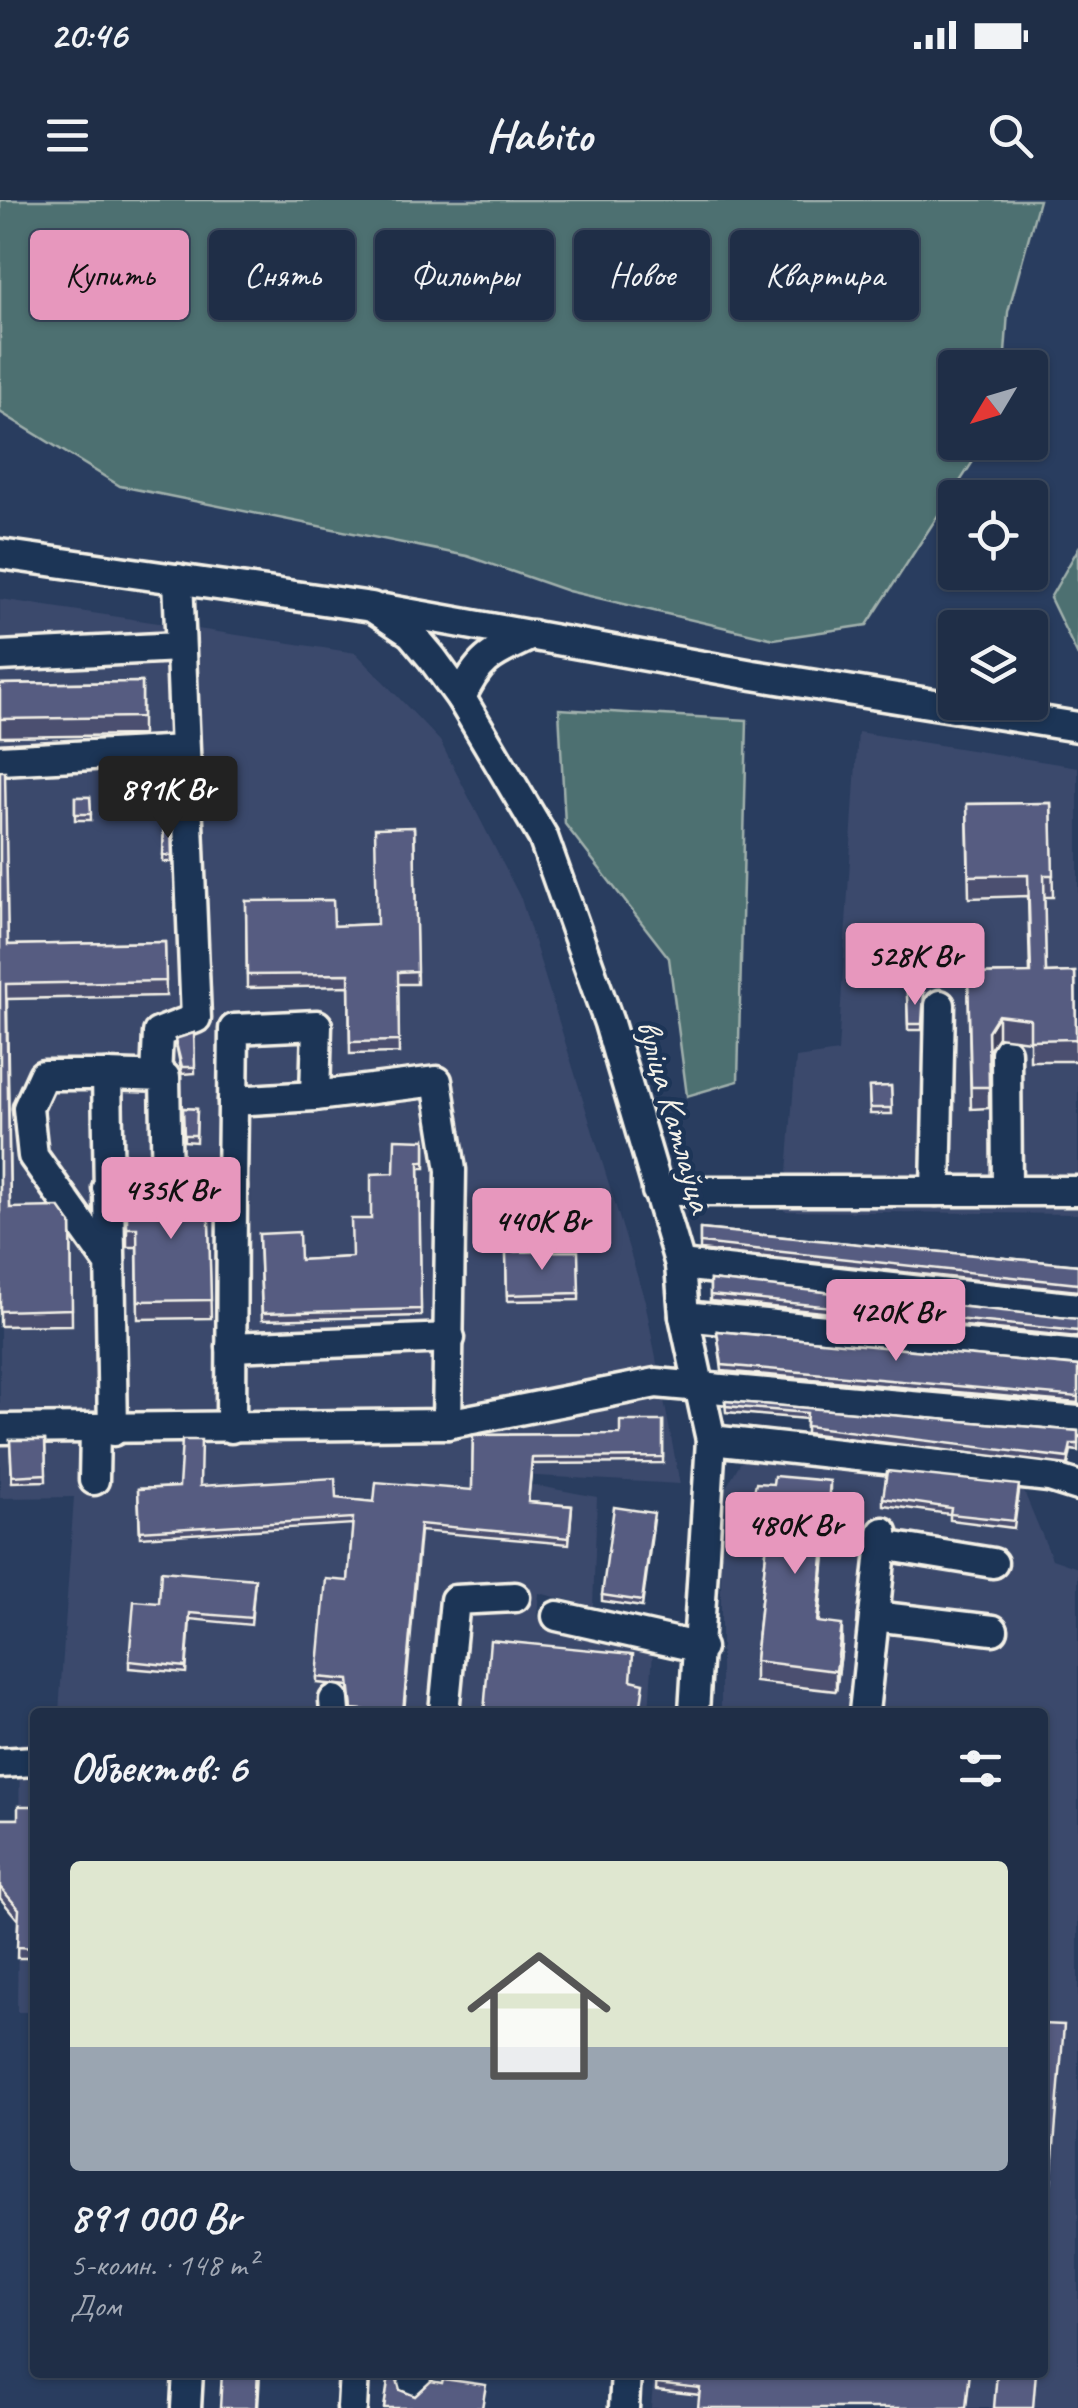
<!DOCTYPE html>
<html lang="ru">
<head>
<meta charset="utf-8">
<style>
  :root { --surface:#1f2e47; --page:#2c3a52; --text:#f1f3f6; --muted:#a1a8b4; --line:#3c4a60; --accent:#e797bd }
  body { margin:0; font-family:Caveat,sans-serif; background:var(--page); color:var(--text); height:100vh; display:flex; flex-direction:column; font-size:38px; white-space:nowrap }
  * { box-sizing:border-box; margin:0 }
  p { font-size:32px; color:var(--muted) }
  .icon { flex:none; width:55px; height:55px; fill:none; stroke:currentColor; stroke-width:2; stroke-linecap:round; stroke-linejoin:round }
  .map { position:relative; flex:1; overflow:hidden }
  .side { position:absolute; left:30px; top:1508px; width:1018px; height:670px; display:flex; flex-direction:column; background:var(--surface); border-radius:10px; box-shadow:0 2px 8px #0004,0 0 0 2px var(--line) }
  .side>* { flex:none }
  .hud { position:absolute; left:30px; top:30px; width:1020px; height:90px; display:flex; gap:20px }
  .needle { width:65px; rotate:232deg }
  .fabs { position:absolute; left:938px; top:150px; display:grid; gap:20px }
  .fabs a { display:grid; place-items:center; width:110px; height:110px; border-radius:10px; background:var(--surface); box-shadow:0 2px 8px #0004,0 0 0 2px var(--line); font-size:50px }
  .price { position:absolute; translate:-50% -85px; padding:0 22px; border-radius:10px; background:var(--accent); color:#111; font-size:32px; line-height:65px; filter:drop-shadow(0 2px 5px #0008) }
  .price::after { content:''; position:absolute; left:50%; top:60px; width:30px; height:22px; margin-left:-15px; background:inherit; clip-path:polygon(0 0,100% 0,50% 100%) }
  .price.current { background:#222; color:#fff }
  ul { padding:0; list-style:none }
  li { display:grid; align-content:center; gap:20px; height:530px; padding:0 40px }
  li+li { border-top:2px solid var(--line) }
  li span { display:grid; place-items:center; height:310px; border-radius:10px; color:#555 }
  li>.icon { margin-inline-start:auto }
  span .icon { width:180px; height:180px; fill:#fffc; stroke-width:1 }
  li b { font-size:42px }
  h2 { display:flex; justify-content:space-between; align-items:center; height:120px; padding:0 40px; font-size:42px }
  .chip { padding:0 35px; border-radius:10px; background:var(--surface); box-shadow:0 2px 8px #0004,0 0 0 2px var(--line); font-size:35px; line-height:90px }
  .chip.current { background:var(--accent); color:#111 }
  .status { display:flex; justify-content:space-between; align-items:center; height:70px; padding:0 50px; background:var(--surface); direction:ltr }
  .status svg { height:28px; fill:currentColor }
  header { display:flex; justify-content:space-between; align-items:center; height:130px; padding:0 40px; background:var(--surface); font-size:45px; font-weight:700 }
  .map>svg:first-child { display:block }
</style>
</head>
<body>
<div class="status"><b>20:46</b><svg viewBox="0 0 49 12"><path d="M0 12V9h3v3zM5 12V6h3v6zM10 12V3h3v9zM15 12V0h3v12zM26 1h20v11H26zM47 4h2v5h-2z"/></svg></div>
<header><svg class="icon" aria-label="menu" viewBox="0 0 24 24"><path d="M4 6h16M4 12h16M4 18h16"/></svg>Habito<svg class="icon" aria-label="search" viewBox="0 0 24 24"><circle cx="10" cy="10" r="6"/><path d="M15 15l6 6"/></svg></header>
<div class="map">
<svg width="1078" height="2208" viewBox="0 0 1078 2208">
  <rect width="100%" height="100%" fill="#293d5f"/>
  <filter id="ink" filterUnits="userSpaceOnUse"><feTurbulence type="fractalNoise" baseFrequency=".01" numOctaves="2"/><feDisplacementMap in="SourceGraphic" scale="20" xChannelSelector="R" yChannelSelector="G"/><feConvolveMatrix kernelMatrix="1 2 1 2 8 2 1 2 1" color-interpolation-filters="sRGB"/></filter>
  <g filter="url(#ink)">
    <g fill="#3b496c">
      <path d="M0,399L356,453L440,541L521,699L645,1101L680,1284L464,1272L597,1297L593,1406L539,1393L537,1417L653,1451L649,1512H59L74,1297L0,1298Z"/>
      <path d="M858,532L1078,567V1014L784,1011L796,858L838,852Z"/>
      <path d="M746,1253L1020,1282L1052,1359L1078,1368V2208H651L654,2173L1042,2172V1512H721V1296Z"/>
      <path d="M35,1542V1812H17L20,1543Z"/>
    </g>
    <g fill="#4d7071" stroke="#a0b0ac" stroke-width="2.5">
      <path d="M0,0H1039L1008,112L1004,167L955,168V242L985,243L867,425L774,439L568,391L467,356L120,286L0,212Z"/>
      <path d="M1078,349V456L1050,398Z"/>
      <path d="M559,509L747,520L738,881L687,896L669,758L565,624Z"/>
    </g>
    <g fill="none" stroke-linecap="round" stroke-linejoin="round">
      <g stroke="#f4f1e8" stroke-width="35">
        <g id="minor">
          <path d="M0,354L372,407L411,433L432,458L461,498L543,637L609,823L680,1065L684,1116L711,1240L694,1512"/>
          <path d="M384,409L753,475L1078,527"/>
          <path d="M0,456L179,447"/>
          <path d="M461,498C479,457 493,453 532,435"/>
          <path d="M0,560L184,550"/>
          <path d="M1006,852L1007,991"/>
          <path d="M107,875L165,877L167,986"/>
          <path d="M156,877L158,833L196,818L178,379"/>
          <path d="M233,901L315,896L437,881L451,970L447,1224"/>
          <path d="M232,987L234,829L317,825L315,896"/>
          <path d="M107,988L232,987L231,1228"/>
          <path d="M657,991H1078"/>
          <path d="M936,991L940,805"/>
          <path d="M109,1063L33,956L28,908L43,875H107L113,1231"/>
          <path d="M680,1065L1078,1108"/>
          <path d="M684,1116L1078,1155"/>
          <path d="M231,1147L450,1138"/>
          <path d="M0,1229L447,1224L656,1183L1078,1221"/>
          <path d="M711,1240L1049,1277L1078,1286"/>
          <path d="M94,1280L95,1231"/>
          <path d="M882,1345L993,1363"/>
          <path d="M557,1416L701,1448"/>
          <path d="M874,1416L993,1430"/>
          <path d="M334,1500L335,1512"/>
          <path d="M444,1512L455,1400L515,1397"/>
          <path d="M864,1512L883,1332"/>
          <path d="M0,1563L35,1561"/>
          <path d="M413,2185L418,2172"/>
          <path d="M186,2208L188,2172"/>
          <path d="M352,2208L354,2172"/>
          <path d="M624,2208L626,2172"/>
        </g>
      </g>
      <use href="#minor" stroke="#1d3557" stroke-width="28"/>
    </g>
    <g fill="#4b4f6f" stroke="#f4f1e8" stroke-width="2.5">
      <path d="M142,482V535L0,537V484Z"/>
      <path d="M0,571L8,745L165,742L166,796L7,799L10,1008L71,1024L72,1125L0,1126Z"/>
      <path d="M75,597H90L91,620H75Z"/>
      <path d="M1051,603L1053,697H1044L1046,773L1075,772L1076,861H1030V841L998,837L989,852V908L971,909L968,774L1030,773L1028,696L969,698L967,604Z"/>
      <path d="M164,626H171L172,662H163Z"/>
      <path d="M414,627L417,784H398L399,853L350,854L349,786L247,788L246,701L334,726L377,724Z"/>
      <path d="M907,793H924L922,830H908Z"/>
      <path d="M194,833L195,873L182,874L175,839Z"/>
      <path d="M891,886L892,914H870L869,887Z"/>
      <path d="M183,908L197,909L196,942L184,941Z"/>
      <path d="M425,940V968H419L421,1116L262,1120L259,1034L300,1060L352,1057L371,1019Z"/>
      <path d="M208,986L211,1118L138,1119L137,1047H127V987Z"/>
      <path d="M700,1029L1078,1065V1091L700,1050Z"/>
      <path d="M506,1052L579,1093V1100L507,1101Z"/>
      <path d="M710,1080L1078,1119V1137L710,1101Z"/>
      <path d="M717,1131L1078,1166V1203L722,1171Z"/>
      <path d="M725,1201L1078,1231V1251L1071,1250L1068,1265L806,1233V1219L726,1212Z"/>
      <path d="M663,1221V1263L532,1264L528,1302L572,1306L569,1344L420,1331L404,1512H351L349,1486L317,1483V1477L348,1381L353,1324L140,1337L138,1289L200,1286L374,1302L472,1290L473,1235L620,1234Z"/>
      <path d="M10,1240H45L46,1281L12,1282Z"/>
      <path d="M1019,1291L1014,1328L950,1320V1314L883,1305V1298Z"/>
      <path d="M752,1301H830L818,1422L842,1445L836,1491L755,1482V1461L769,1323L752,1321Z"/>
      <path d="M654,1319L642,1407L602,1401V1395Z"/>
      <path d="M255,1379L251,1425L190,1419L186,1473L129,1468V1461L159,1403Z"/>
      <path d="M35,1606V1758H17L18,1720L0,1698V1619H18Z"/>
      <path d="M657,2172H971L700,2195L656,2190Z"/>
    </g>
    <g fill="#3d405a" stroke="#f4f1e8" stroke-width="2.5">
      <path d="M998,815V837L988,852V831Z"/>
      <path d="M830,1281V1301L817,1442V1422Z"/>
      <path d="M842,1425V1445L836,1491V1471Z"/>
      <path d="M258,2172H260L258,2208H256Z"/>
    </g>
    <g fill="#575c81" stroke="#f4f1e8" stroke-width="2.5">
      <path d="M142,482V517L0,519V484Z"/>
      <path d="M0,571H5L8,745L165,742L166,781L6,784L10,1008L59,1007L71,1024L72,1109L0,1111Z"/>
      <path d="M75,597H90L91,614H75Z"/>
      <path d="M1051,603L1053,675H1044L1046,773L1075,772L1076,839L1030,840V819L998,815L988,831L989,887H971L968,774L1031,773L1028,675L969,676L967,604Z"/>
      <path d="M164,626H171L172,656L163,655Z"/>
      <path d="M414,627L417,771L398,772L399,841L350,842L349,774L247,775L246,701L333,700L334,726L377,724L375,628Z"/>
      <path d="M907,793H924L922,824H908Z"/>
      <path d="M194,833L195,867H182L175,839Z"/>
      <path d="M891,886L892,908H870L869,887Z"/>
      <path d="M183,908L197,909L196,935H184Z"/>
      <path d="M395,939L425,940V962H419L421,1109L262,1113L259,1034L299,1032L300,1060L352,1057L351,1019H371V974L394,973Z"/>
      <path d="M208,986L211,1100L138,1101L137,1028H127V987Z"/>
      <path d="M700,1029L1078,1065V1084L700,1043Z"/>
      <path d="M578,1051L579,1093L507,1095L506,1052Z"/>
      <path d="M710,1080L1078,1119V1131L710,1095Z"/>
      <path d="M717,1131L1078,1166V1197L722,1165Z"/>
      <path d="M725,1201L1078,1231V1244H1071L1068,1258L806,1226L807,1213L726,1206Z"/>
      <path d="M620,1221H663V1257L532,1258L528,1302L572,1306L569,1338L420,1324L403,1512H364L365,1510L352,1509L349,1480L317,1477L326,1379L348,1381L353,1318L140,1331L138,1289L179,1287L182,1240H201L200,1286L335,1278L336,1298L374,1302L376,1282L472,1290L473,1235L620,1234Z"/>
      <path d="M10,1240H45L46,1274L12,1276Z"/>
      <path d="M887,1271L1019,1285L1014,1321L950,1314L951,1308L883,1298Z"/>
      <path d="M774,1276L830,1281L817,1422L842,1425L836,1471L755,1461L771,1303L752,1301L756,1283L773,1284Z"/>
      <path d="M614,1307L654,1313L642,1401L602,1395Z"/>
      <path d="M161,1371L255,1379L251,1418L190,1413L186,1467L129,1461L134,1401L159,1403Z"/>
      <path d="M490,1440L633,1454L631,1480L644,1483L640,1512H484Z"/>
      <path d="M18,1606H35V1748L17,1747L19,1709L0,1687V1619H18Z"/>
      <path d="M1042,1824L1064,1825L1042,2090Z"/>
      <path d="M222,2172H258L256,2208H220Z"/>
      <path d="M657,2172H970L966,2208H698L700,2188L656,2183Z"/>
      <path d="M997,2172H1036L1033,2208H994Z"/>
      <path d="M389,2175L396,2176L400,2190L415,2196L431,2181L442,2183L443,2179L486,2185L482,2208H384Z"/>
    </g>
  </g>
  <g text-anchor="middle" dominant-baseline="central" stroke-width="9" stroke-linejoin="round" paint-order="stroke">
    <g font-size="35" fill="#f4f1e8" stroke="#1d3557">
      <text transform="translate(675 916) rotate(74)">вуліца Катлаўца</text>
    </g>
  </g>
</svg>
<div class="fabs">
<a><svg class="needle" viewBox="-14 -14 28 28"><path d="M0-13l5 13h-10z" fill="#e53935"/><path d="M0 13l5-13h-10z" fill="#a1a8b4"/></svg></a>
<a><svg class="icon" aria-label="locate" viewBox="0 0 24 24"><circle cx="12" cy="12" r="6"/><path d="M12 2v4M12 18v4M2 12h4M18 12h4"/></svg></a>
<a><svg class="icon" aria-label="layers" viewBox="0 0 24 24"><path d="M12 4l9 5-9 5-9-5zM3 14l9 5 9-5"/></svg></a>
</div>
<b class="price current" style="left:168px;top:641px">891K Br</b>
<b class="price" style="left:915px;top:808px">528K Br</b>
<b class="price" style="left:171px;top:1042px">435K Br</b>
<b class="price" style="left:542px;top:1073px">440K Br</b>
<b class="price" style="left:896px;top:1164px">420K Br</b>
<b class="price" style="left:795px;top:1377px">480K Br</b>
<div class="hud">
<a class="chip current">Купить</a>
<a class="chip">Снять</a>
<a class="chip">Фильтры</a>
<a class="chip">Новое</a>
<a class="chip">Квартира</a>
</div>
<section class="side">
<h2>Объектов: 6<svg class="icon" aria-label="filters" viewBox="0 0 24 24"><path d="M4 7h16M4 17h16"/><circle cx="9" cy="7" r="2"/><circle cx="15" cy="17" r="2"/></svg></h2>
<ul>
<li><span style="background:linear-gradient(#dfe7d0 60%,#9aa5b1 0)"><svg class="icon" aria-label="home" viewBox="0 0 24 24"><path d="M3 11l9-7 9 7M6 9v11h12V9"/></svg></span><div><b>891 000 Br</b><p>5-комн. · 148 m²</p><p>Дом</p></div></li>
</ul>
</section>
</div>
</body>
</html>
